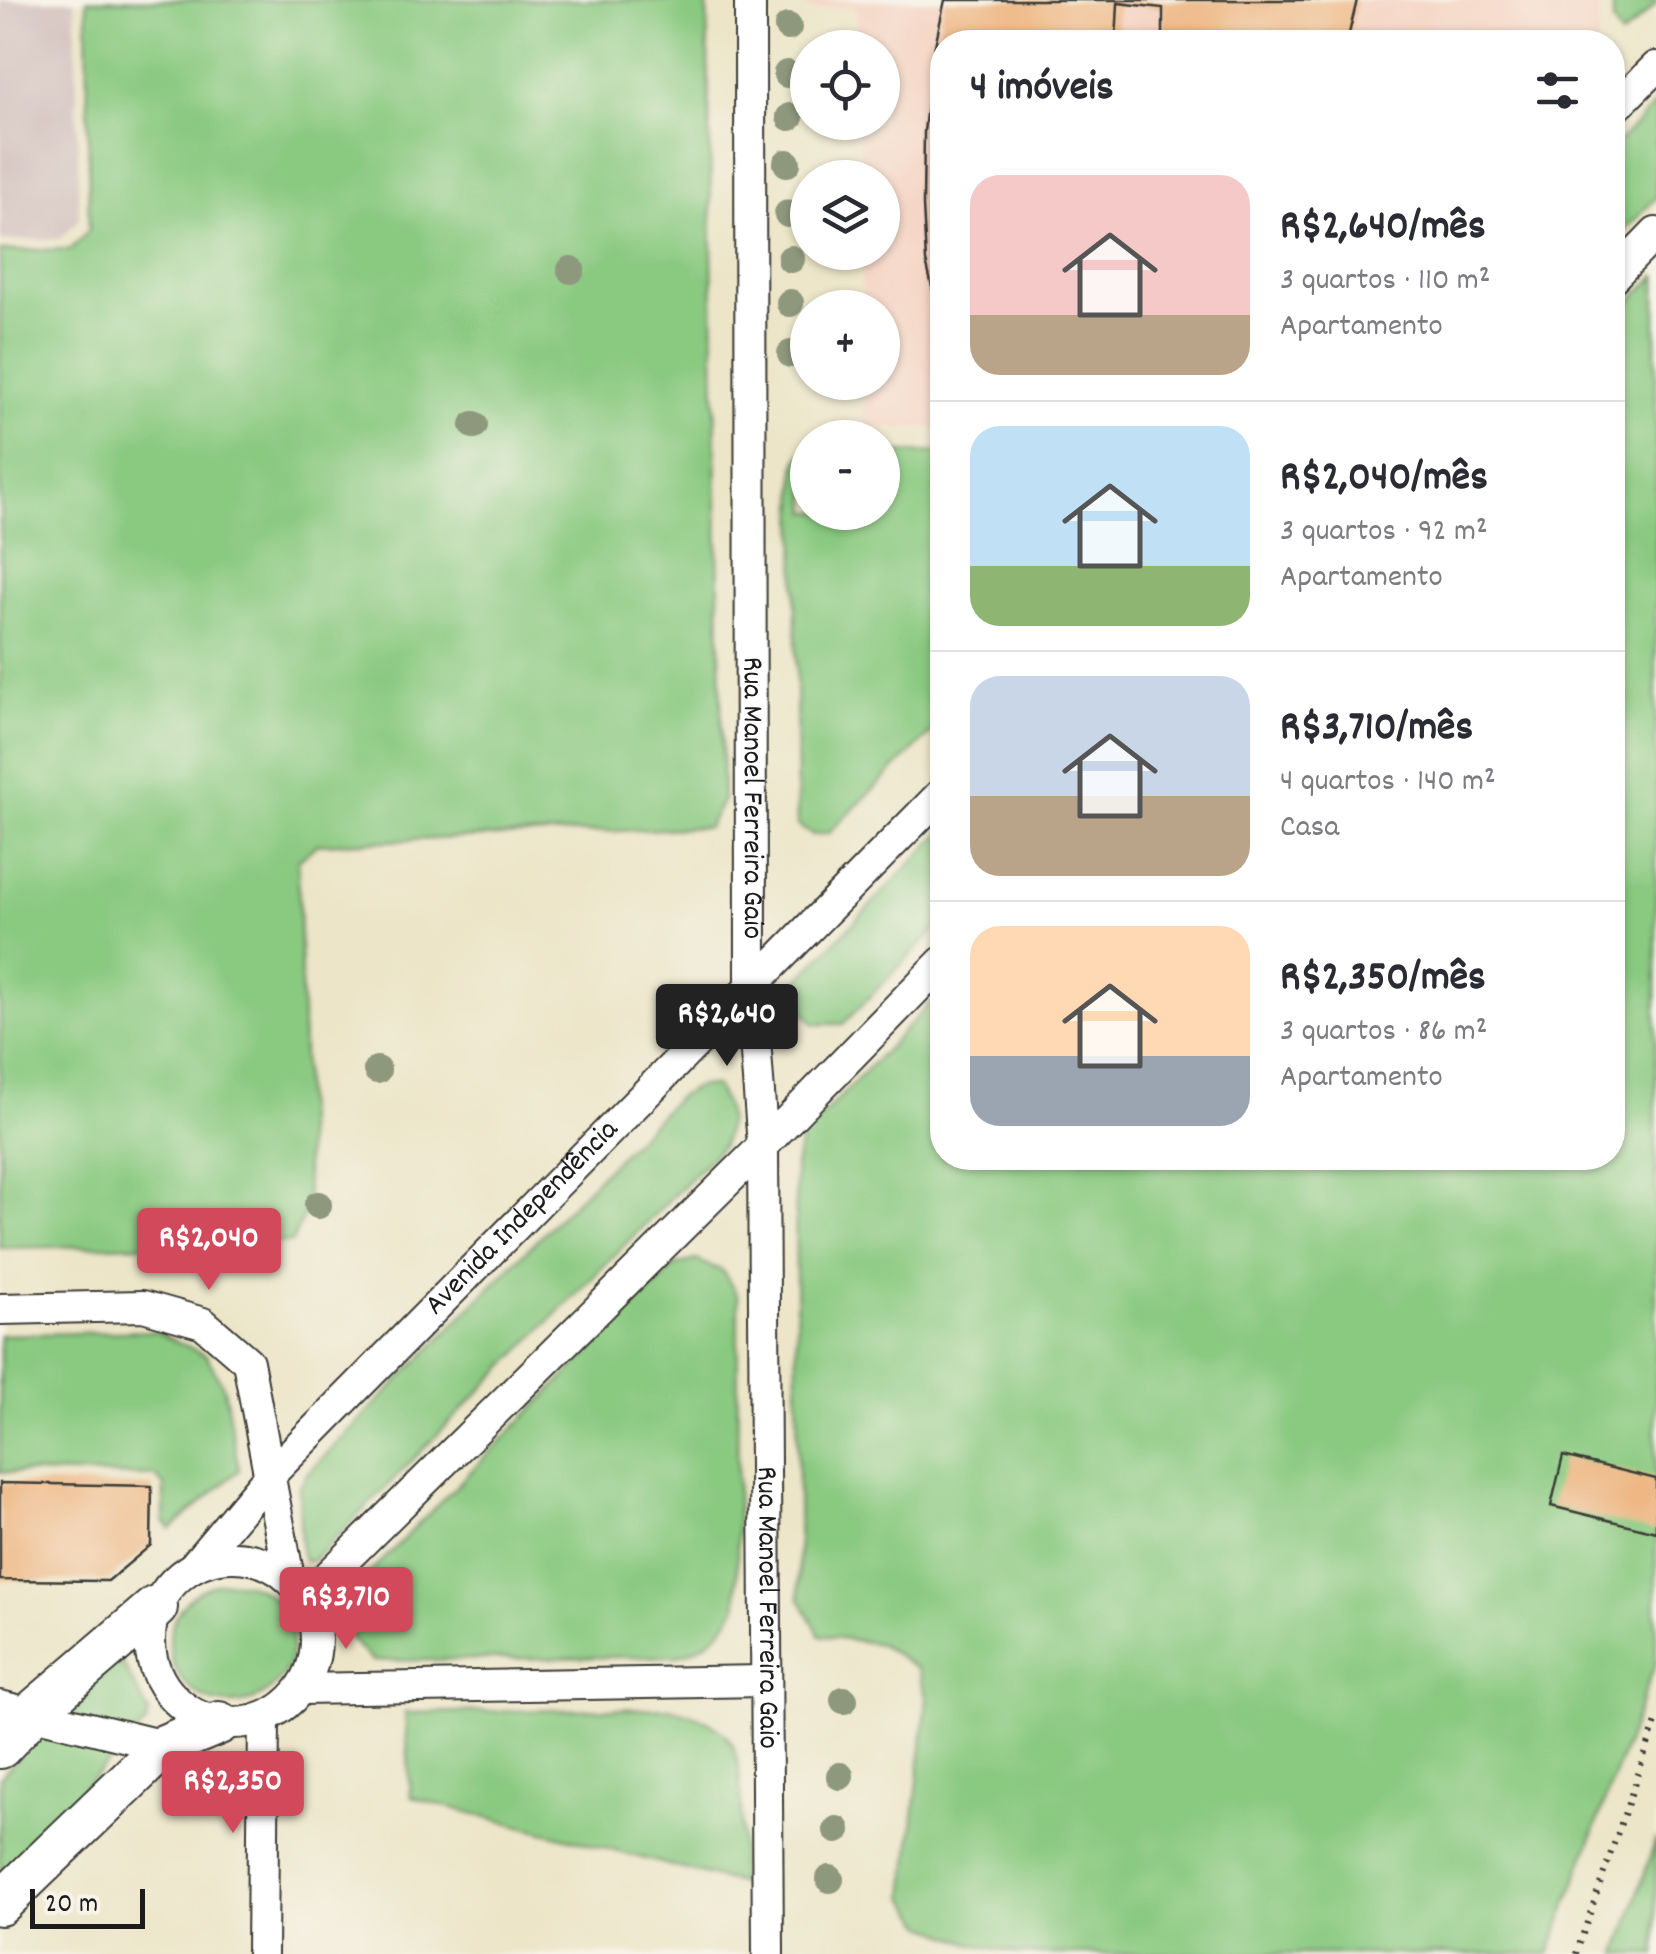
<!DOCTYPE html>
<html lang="pt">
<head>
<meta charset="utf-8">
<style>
  :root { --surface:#fff; --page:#f2f2f3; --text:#2b2b33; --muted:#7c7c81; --line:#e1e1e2; --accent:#d1495b }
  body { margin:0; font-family:Dekko,sans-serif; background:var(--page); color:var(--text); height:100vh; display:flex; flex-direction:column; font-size:38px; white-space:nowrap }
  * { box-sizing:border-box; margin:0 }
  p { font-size:32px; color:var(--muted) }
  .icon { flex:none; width:55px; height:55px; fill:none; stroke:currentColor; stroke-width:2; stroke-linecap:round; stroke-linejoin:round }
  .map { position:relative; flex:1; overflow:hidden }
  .sheet { position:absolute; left:930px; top:30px; width:695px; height:1140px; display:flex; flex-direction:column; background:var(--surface); border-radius:40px; box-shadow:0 2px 8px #0004 }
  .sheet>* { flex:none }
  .fabs { position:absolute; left:790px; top:30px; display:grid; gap:20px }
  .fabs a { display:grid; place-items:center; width:110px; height:110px; border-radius:50%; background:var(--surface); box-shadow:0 2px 8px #0004; font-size:50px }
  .scale { position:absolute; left:30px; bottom:25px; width:115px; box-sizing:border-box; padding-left:10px; border:5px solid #1c1c1c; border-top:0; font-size:28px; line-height:35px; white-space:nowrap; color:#1c1c1c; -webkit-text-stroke:8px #f7f3e8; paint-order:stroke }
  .price { position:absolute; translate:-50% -85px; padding:0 22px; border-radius:10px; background:var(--accent); color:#fff; font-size:32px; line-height:65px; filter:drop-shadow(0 2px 5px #0008) }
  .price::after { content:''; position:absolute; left:50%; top:60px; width:30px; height:22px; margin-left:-15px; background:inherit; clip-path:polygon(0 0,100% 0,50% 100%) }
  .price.current { background:#222; color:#fff }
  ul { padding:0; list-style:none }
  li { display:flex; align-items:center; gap:30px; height:250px; padding:0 40px }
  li+li { border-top:2px solid var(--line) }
  li span { display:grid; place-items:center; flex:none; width:280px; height:200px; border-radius:30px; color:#555 }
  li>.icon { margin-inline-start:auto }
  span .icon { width:120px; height:120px; fill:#fffc; stroke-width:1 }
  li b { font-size:42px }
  h2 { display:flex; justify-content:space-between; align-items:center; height:120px; padding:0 40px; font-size:42px }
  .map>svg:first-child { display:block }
</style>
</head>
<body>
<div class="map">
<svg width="1656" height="1954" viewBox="0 0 1656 1954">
  <rect width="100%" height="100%" fill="#f7f3e8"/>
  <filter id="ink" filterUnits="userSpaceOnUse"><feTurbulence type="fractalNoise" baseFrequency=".01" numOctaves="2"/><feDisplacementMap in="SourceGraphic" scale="20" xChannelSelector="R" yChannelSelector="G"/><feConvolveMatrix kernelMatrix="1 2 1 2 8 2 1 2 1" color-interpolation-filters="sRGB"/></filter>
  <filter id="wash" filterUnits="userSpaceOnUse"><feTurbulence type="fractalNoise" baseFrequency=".0048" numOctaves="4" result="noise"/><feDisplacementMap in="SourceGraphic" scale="40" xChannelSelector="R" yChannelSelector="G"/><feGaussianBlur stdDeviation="2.25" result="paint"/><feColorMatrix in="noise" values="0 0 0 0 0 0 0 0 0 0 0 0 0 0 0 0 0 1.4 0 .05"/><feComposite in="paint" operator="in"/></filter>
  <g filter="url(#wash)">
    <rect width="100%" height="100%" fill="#ece5c8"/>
    <path fill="#f5d3c2" d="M807,0H1598L1599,42H942V428L865,427L864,383L882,382V308L862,307L861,253L882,252V178L860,177L859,123L882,122V48L857,47L856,6L808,9Z"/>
    <path fill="#d1c0bd" d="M0,0H75L79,219L60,239L0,241Z"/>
    <g fill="#89c980" stroke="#52724e" stroke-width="2.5">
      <path d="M87,0H707L723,800L708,827L318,844L298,860L307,1207L292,1242L0,1248V251L71,249L89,230Z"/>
      <path d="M1613,0H1656V4L1621,37L1613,22Z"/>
      <path d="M1656,103V198L1613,242V148Z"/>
      <path d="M1656,276V1662L1549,1954H1021L970,1943L926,1926L905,1897L927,1700L918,1669L880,1644L820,1635L799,1597L795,1165L802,1137L942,991V1158H1612L1613,319Z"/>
      <path d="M942,452V722L829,833L812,835L797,825L795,468L801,454H807L808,512H882L883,453Z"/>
      <path d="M942,832V923L843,1024H814L798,1003V980Z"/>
      <path d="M698,1086H715C729,1109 731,1120 722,1146L314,1560H304L301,1551L299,1487L307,1474L677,1097Z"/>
      <path d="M696,1260L723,1271L738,1297L737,1606C721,1634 707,1647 676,1656L373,1661C352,1643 343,1632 339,1604L676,1265Z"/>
      <path d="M154,1331L206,1355L224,1388L239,1470L171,1529L164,1522V1486L155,1476L0,1472V1335Z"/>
      <circle cx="231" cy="1643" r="61"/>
      <path d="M122,1663L149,1712L147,1723L0,1873V1777L106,1667Z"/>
      <path d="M670,1708C692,1714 718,1721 731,1742C746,1764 740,1853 741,1884L411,1797L405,1713Z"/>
      <path d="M1656,1839V1954H1618Z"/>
    </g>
    <g id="blocks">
      <g fill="#eeb784">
        <path d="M945,0H1357L1347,42H1163V8L1118,3L1116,42H942V330L926,261L923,205L924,132L932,59Z"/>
        <path d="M1563,1456L1656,1479V1532L1551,1506Z"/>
        <path d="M0,1483L152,1486L151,1545L108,1581L0,1580Z"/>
      </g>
    </g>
  </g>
  <g filter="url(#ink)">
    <use href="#blocks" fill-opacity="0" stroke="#3b3a36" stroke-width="2.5"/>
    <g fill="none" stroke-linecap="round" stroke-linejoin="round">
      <g stroke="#3b3a36" stroke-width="34">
        <g id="street">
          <path id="s1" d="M750,0L751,987L763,1146L768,1954"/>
          <path d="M1612,111L1656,67"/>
          <path d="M1612,278L1656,233"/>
          <path d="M0,1309L143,1306L203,1323L248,1362L289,1578"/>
          <circle cx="233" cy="1640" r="83"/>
          <path id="s2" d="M193,1567L269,1476L942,793"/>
          <path d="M306,1598L763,1146L942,962"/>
          <path d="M301,1689L764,1681"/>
          <path d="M0,1706L164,1746"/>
          <path d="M262,1954L264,1718"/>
        </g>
      </g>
      <g stroke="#3b3a36" stroke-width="46">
        <g id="secondary">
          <path d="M0,1747L32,1713L156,1607"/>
          <path d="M0,1904L164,1746L219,1723"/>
        </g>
      </g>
      <path stroke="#3b3a36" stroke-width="6" stroke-dasharray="2.5 8" stroke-linecap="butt" d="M1576,1954L1656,1722"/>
      <use href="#street" stroke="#fff" stroke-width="30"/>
      <use href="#secondary" stroke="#fff" stroke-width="42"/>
    </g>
    <g fill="#8e987d">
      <circle cx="788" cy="27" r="14"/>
      <circle cx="787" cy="74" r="14"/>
      <circle cx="790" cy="117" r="14"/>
      <circle cx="787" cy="163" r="14"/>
      <circle cx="788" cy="214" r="14"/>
      <circle cx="791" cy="259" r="14"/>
      <circle cx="571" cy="270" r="14"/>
      <circle cx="790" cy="303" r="14"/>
      <circle cx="791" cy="354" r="14"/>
      <circle cx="474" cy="425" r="14"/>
      <circle cx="377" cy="1070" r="14"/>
      <circle cx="318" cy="1205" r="14"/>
      <circle cx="844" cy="1700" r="14"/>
      <circle cx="840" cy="1776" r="14"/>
      <circle cx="837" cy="1830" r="14"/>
      <circle cx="830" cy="1879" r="14"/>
    </g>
  </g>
  <g text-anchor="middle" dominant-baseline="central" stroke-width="8" stroke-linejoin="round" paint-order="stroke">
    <g font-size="30" fill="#1c1c1c" stroke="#f7f3e8">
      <text stroke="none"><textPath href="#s1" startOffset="798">Rua Manoel Ferreira Gaio</textPath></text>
      <text stroke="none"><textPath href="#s2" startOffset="480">Avenida Independência</textPath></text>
      <text stroke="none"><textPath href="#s1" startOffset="1608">Rua Manoel Ferreira Gaio</textPath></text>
    </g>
  </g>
</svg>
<div class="fabs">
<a><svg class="icon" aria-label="locate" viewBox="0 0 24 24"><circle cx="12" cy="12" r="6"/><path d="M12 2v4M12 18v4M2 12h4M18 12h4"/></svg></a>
<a><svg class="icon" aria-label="layers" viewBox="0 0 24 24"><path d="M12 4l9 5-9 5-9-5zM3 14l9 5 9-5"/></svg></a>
<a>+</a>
<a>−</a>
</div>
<div class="scale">20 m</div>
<b class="price current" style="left:727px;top:1069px">R$2,640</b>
<b class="price" style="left:209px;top:1293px">R$2,040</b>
<b class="price" style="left:346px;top:1652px">R$3,710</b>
<b class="price" style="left:233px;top:1836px">R$2,350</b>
<section class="sheet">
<h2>4 imóveis<svg class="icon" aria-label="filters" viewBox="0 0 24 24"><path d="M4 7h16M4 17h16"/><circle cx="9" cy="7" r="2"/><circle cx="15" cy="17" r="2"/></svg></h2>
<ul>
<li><span style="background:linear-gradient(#f6c9c9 70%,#b9a48a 0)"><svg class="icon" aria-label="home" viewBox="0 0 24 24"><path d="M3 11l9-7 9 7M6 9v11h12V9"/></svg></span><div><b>R$2,640/mês</b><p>3 quartos · 110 m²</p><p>Apartamento</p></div></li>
<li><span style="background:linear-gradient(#bfe0f5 70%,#8fb573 0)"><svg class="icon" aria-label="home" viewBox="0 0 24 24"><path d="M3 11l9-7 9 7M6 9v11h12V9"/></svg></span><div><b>R$2,040/mês</b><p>3 quartos · 92 m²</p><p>Apartamento</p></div></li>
<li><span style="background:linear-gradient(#c9d6e8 60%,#b9a48a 0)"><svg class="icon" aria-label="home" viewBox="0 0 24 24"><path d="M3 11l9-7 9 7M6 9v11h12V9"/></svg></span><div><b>R$3,710/mês</b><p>4 quartos · 140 m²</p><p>Casa</p></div></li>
<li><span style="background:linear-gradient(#ffd9b3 65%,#9aa5b1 0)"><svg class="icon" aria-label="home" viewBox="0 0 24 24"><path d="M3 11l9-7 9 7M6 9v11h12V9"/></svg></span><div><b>R$2,350/mês</b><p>3 quartos · 86 m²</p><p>Apartamento</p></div></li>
</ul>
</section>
</div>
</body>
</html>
